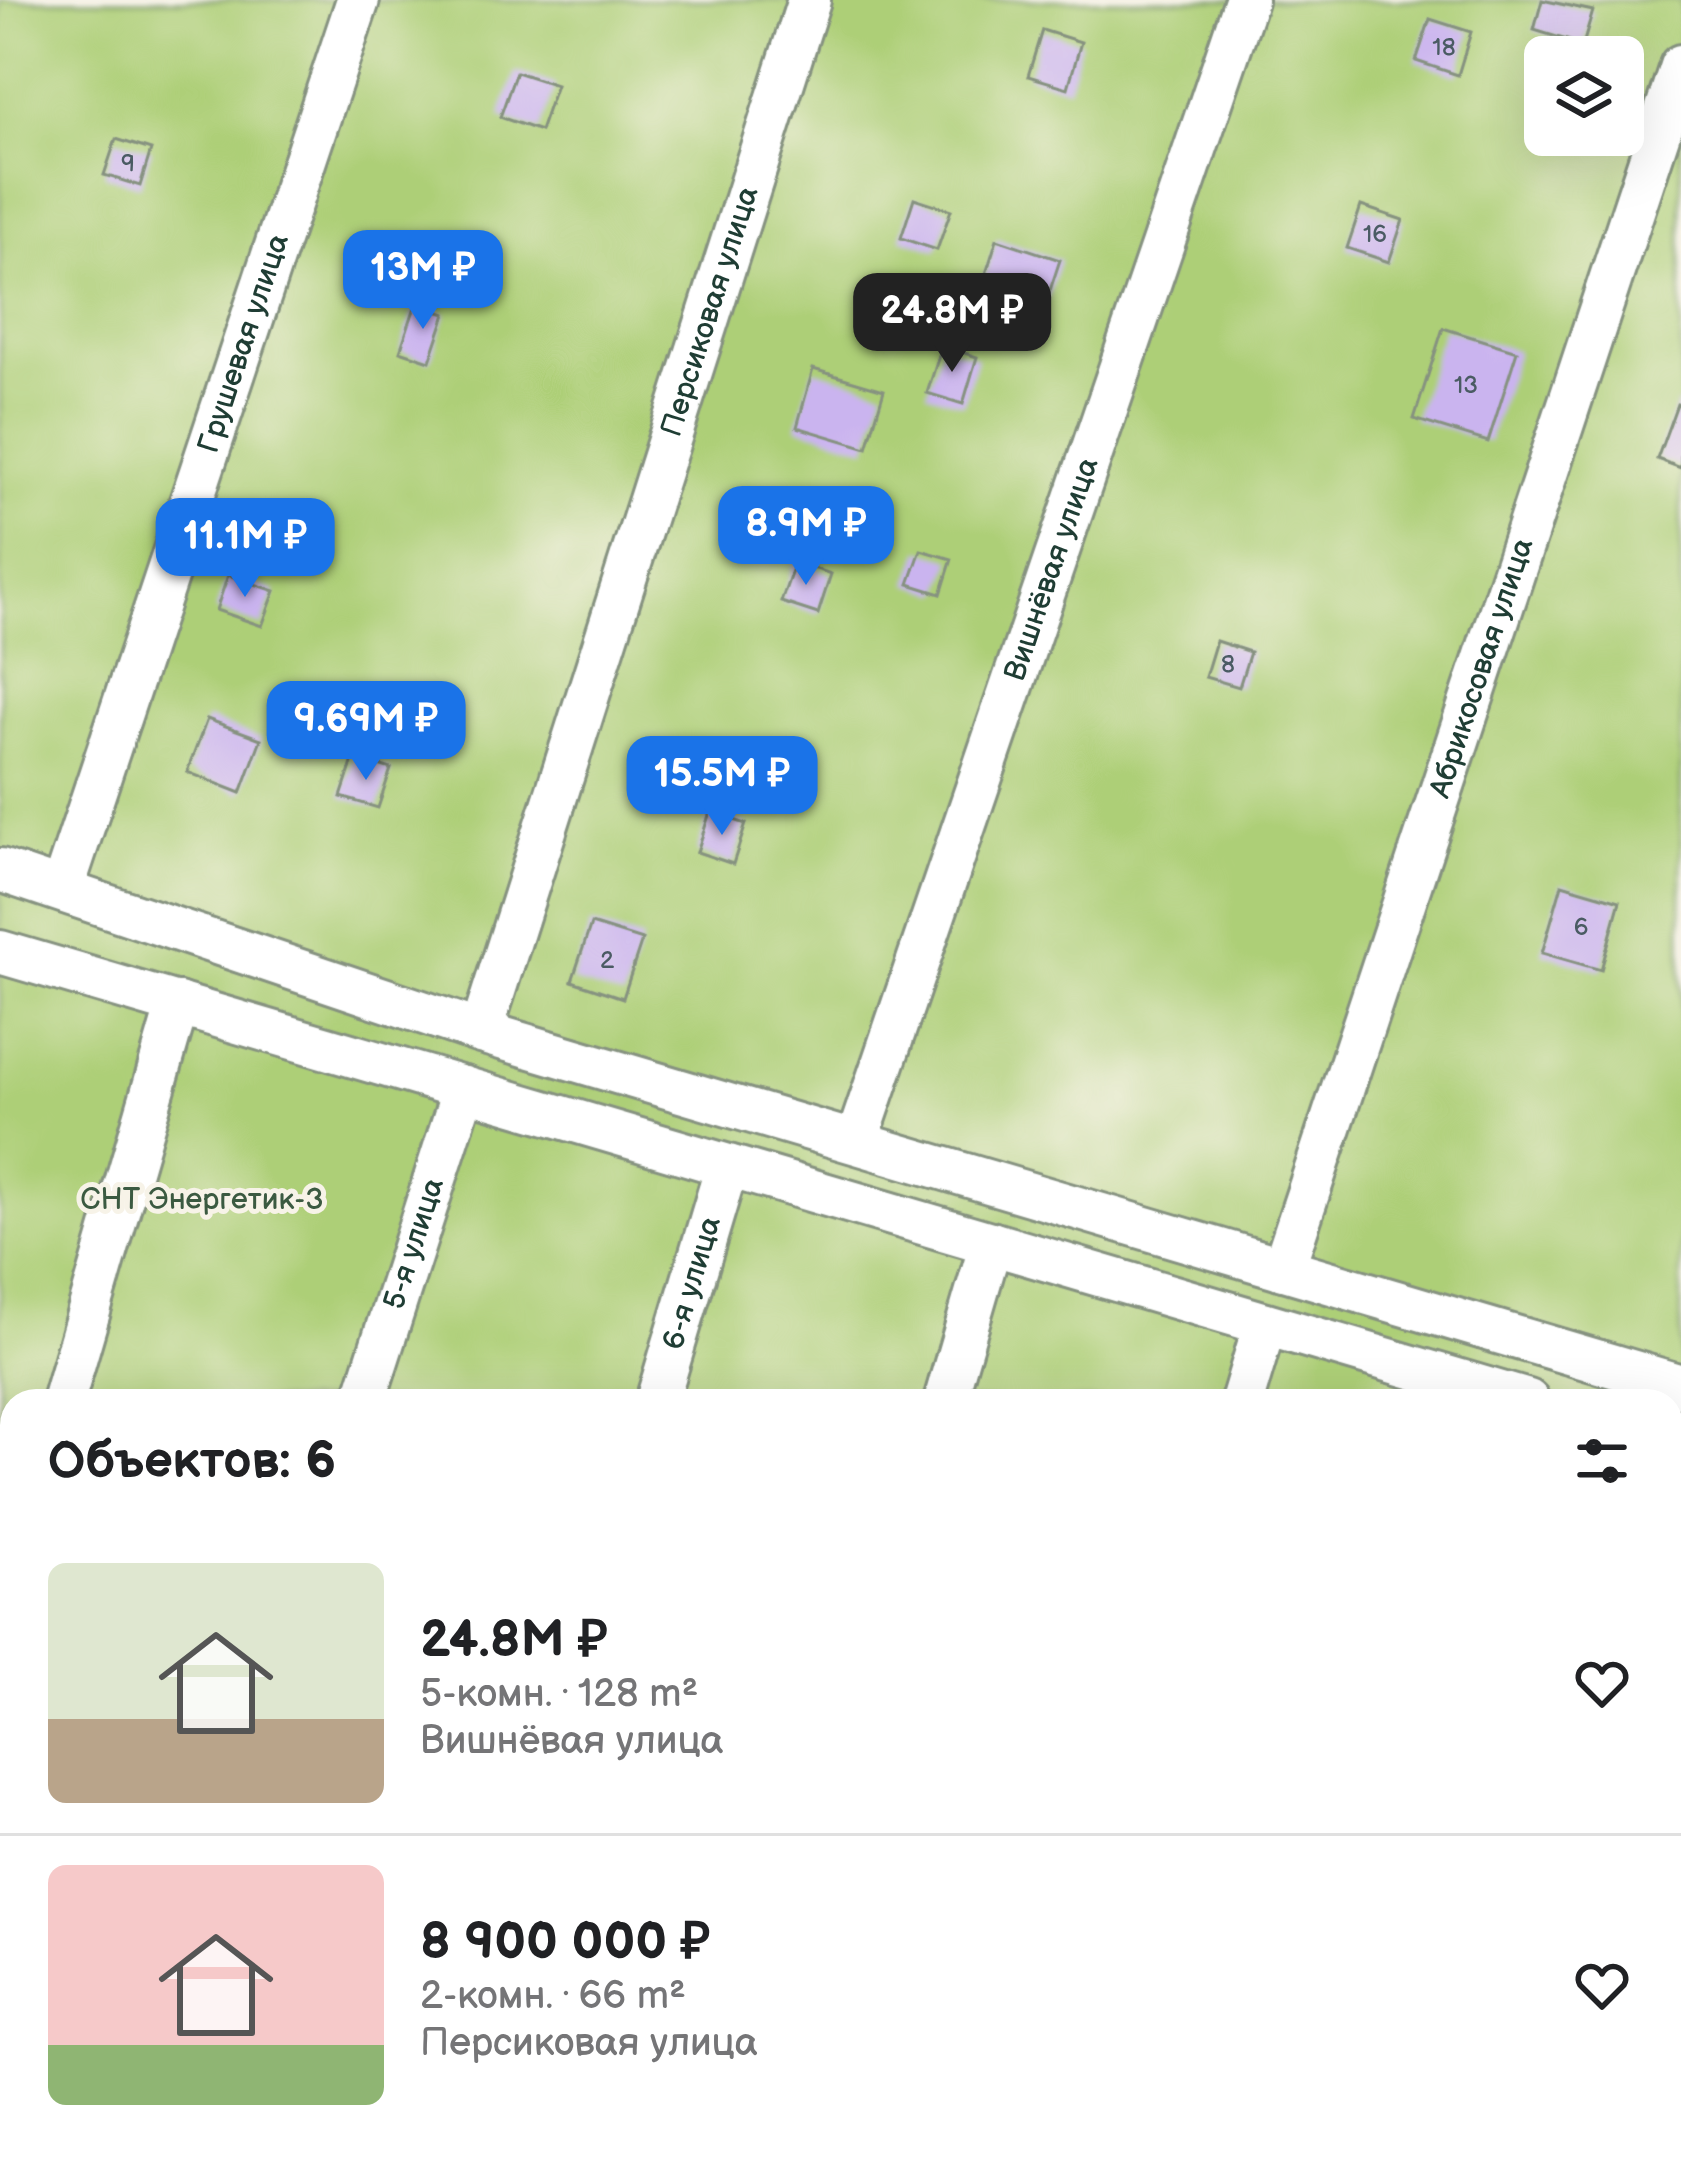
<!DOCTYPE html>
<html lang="ru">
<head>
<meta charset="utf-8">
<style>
  :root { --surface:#fff; --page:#f6f6f6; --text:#202124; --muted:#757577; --line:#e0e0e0; --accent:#1a73e8 }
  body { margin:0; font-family:"Balsamiq Sans",sans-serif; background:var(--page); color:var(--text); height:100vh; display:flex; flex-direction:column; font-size:45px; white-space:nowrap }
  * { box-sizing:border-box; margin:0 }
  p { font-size:39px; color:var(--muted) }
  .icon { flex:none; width:66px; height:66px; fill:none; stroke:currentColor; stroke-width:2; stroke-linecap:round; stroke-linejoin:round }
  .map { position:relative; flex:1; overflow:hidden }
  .details { position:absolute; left:0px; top:1389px; width:1683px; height:771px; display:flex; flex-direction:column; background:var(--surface); border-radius:36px 36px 0 0; box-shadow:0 12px 48px #0002 }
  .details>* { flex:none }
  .buttons { position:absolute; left:1524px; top:36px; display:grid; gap:24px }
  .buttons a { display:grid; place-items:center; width:120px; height:120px; border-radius:18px; background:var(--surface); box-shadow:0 12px 48px #0002; font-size:60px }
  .price { position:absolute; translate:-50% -102px; padding:0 27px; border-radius:24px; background:var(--accent); color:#fff; font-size:39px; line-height:78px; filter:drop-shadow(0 3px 6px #0008) }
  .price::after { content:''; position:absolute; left:50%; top:72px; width:36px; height:27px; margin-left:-18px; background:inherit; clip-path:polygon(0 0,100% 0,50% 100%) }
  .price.on { background:#222; color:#fff }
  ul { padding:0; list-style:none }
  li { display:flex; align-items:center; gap:36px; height:300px; padding:0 48px }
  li+li { border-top:3px solid var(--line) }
  li span { display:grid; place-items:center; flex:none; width:336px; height:240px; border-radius:18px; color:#555 }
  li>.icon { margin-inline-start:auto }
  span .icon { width:144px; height:144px; fill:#fffc; stroke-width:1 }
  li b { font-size:51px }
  h2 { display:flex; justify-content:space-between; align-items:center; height:144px; padding:0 48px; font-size:51px }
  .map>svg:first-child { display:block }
</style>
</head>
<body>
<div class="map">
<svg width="1681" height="2158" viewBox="0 0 1681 2158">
  <rect width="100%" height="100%" fill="#f7f3e8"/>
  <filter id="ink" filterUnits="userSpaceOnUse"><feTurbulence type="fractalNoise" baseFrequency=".00833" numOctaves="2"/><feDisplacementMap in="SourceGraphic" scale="24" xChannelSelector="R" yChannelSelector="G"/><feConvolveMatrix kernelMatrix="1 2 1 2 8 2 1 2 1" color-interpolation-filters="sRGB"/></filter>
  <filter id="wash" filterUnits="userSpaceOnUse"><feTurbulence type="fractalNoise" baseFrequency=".004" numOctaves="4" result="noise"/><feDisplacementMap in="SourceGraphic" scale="48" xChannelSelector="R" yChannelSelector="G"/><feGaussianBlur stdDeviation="2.7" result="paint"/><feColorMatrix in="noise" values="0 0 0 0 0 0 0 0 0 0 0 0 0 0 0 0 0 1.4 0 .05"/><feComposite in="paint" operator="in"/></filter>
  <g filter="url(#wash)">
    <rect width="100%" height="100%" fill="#eee6cb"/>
    <g fill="#adcf77" stroke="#668656" stroke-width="3" fill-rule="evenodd">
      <path d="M0,0H1681V2158H611L578,2148H1671V1401H12V1980L0,1977ZM1545,57H1623V135H1545Z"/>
      <path d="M0,2046L12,2050V2148H352L386,2158H0Z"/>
    </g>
    <g id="blocks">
      <g fill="#cab4ef">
        <path d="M1542,0L1593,11L1583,45L1534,30Z"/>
        <path d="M1430,19L1471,32L1458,75L1416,61Z"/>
        <path d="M1042,30L1081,42L1068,88L1028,76Z"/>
        <path d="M516,72L556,85L540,131L500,117Z"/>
        <path d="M116,139L151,150L140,186L104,175Z"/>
        <path d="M914,198L951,210L937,250L901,238Z"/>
        <path d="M1361,206L1403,220L1389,262L1347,248Z"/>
        <path d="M997,239L1060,260L1033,342L971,321Z"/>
        <path d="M416,304L446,314L430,361L400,351Z"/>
        <path d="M1443,328L1517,351L1488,442L1414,419Z"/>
        <path d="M942,346L977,357L963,404L927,393Z"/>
        <path d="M813,369L884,390L867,448L797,427Z"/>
        <path d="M1677,404L1681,405V468L1657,459Z"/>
        <path d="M921,550L952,559L941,594L909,584Z"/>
        <path d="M795,562L831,574L818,614L781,602Z"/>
        <path d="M228,575L275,591L262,626L216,610Z"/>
        <path d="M1216,641L1250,652L1239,687L1205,677Z"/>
        <path d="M207,719L261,739L241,793L187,772Z"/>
        <path d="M354,757L391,769L378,808L341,797Z"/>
        <path d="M710,812L746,824L733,864L697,852Z"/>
        <path d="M1562,884L1620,901L1601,970L1542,953Z"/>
        <path d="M591,924L642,940L623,998L572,981Z"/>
      </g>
    </g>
  </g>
  <g filter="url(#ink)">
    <use href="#blocks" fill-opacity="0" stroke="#869280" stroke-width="3"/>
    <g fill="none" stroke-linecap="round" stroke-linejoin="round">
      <g stroke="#869280" stroke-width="48">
        <g id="minor">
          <path d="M0,870L481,1032L1681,1386"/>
          <path id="s1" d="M62,890L358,0"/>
          <path d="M0,952L1528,1401"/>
          <path id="s2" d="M481,1032L809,0"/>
          <path id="s3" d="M857,1140L1246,0"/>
          <path id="s4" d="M1283,1269L1681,66"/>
          <path d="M63,1401L178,1004"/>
          <path id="s5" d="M364,1401L464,1088"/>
          <path id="s6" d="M657,1401L727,1166"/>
          <path d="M945,1401L991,1243"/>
          <path d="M1242,1401L1265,1324"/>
          <path d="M1671,1443L1681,1446"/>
          <path d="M0,1617L12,1576"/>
          <path d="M0,1960L12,1964"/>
          <path d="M1671,1990L1681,1956"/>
          <path d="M632,2148L666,2158"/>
          <path d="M724,2158L727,2148"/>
          <path d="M1021,2158L1024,2148"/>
          <path d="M1323,2158L1326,2148"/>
          <path d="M1621,2158L1624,2148"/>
        </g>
      </g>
      <use href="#minor" stroke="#fff" stroke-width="42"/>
    </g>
  </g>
  <g text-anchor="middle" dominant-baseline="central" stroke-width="10" stroke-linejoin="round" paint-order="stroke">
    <g font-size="24" fill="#4a5b63">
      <text x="1444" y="47">18</text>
      <text x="128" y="163">9</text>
      <text x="1375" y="234">16</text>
      <text x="1466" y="385">13</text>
      <text x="1228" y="664">8</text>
      <text x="1581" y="927">6</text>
      <text x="607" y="960">2</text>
    </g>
    <g font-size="30" fill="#1f3d34" stroke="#f7f3e8">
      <text stroke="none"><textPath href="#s2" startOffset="756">Персиковая улица</textPath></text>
      <text stroke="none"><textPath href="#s1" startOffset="576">Грушевая улица</textPath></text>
      <text stroke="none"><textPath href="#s3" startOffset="603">Вишнёвая улица</textPath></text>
      <text stroke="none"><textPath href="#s4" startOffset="633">Абрикосовая улица</textPath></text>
      <text stroke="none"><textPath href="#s5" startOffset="165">5-я улица</textPath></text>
      <text stroke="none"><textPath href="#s6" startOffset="123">6-я улица</textPath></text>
    </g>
    <g font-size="30" fill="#3b5a41" stroke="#f7f3e8">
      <text x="202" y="1200">СНТ Энергетик-3</text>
    </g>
  </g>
</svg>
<div class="buttons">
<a><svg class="icon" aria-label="layers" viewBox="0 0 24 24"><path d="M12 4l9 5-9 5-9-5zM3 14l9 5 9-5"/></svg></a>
</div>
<b class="price" style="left:423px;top:332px">13M ₽</b>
<b class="price on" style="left:952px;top:375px">24.8M ₽</b>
<b class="price" style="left:806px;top:588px">8.9M ₽</b>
<b class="price" style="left:245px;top:600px">11.1M ₽</b>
<b class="price" style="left:366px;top:783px">9.69M ₽</b>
<b class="price" style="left:722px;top:838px">15.5M ₽</b>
<section class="details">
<h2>Объектов: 6<svg class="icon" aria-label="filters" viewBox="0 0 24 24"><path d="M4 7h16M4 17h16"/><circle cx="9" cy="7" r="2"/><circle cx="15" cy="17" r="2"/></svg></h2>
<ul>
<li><span style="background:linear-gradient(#dfe7d0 65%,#b9a48a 0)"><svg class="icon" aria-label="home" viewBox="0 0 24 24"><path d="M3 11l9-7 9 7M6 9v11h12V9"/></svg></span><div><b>24.8M ₽</b><p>5-комн. · 128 m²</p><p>Вишнёвая улица</p></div><svg class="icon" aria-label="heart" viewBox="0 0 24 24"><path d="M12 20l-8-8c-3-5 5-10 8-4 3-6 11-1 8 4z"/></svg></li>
<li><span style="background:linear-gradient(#f6c9c9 75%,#8fb573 0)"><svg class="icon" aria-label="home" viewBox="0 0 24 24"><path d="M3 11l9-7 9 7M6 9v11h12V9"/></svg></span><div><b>8 900 000 ₽</b><p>2-комн. · 66 m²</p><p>Персиковая улица</p></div><svg class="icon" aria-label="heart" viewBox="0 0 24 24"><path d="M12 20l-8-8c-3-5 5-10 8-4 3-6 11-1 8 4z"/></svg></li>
</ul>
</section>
</div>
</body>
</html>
